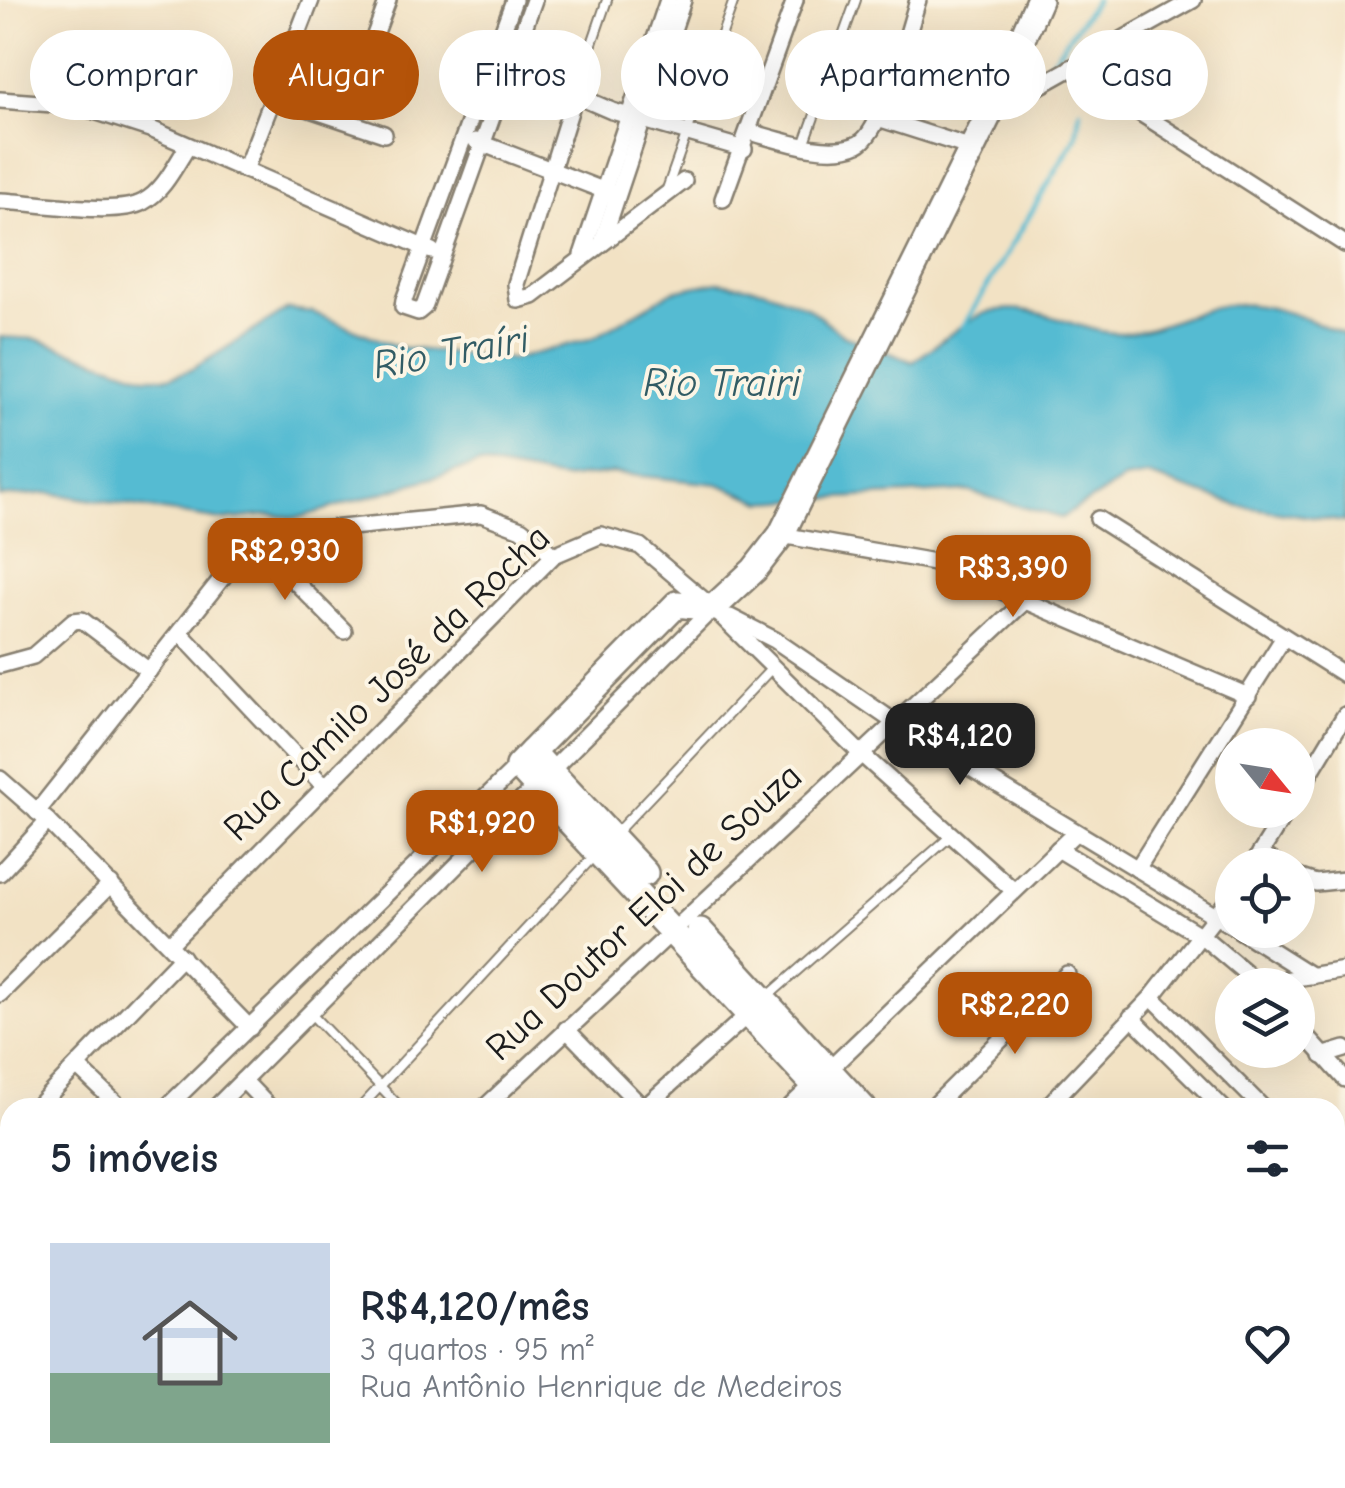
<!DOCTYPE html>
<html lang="pt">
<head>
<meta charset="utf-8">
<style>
  :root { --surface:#fff; --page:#f2f2f3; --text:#1f2937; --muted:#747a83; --accent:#b45309 }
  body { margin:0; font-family:"Comic Neue",sans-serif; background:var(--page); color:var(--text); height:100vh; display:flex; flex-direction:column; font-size:38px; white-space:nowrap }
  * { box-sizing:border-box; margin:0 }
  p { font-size:32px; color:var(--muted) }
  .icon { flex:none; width:55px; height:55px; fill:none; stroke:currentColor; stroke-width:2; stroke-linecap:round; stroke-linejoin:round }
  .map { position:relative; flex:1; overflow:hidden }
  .details { position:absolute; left:0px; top:1098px; width:1345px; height:392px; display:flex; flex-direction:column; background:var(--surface); border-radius:30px 30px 0 0; box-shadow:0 10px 40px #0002 }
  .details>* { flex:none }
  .guide { position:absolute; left:30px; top:30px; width:1285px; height:90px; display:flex; gap:20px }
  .needle { width:65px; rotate:120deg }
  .controls { position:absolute; left:1215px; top:728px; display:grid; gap:20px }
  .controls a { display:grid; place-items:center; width:100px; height:100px; border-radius:50%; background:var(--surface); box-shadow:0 10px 40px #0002; font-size:50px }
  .price { position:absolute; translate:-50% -85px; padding:0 22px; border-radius:20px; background:var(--accent); color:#fff; font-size:32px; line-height:65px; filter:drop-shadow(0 2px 5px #0008) }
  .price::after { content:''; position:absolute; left:50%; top:60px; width:30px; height:22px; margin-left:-15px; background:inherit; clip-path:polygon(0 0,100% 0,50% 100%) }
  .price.selected { background:#222; color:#fff }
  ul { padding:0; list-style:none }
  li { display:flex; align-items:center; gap:30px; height:250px; padding:0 50px }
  li span { display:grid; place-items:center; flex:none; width:280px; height:200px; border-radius:0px; color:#555 }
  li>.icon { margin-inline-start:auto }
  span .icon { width:120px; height:120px; fill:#fffc; stroke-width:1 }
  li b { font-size:42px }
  h2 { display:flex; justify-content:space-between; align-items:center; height:120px; padding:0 50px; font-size:42px }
  .chip { padding:0 35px; border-radius:45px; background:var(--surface); box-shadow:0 10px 40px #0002; font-size:35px; line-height:90px }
  .chip.selected { background:var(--accent); color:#fff }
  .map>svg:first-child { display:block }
</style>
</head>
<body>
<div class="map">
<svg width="1345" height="1488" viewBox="0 0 1345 1488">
  <rect width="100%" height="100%" fill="#fcf5e5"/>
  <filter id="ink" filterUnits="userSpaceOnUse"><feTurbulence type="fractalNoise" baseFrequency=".01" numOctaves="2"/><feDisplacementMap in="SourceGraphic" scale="20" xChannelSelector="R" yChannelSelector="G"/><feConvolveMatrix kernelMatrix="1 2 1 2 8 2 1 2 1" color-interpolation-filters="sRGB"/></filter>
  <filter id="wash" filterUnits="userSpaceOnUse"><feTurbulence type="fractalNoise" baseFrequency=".0048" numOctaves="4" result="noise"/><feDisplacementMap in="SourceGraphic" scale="40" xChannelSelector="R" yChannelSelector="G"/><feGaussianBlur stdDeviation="2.25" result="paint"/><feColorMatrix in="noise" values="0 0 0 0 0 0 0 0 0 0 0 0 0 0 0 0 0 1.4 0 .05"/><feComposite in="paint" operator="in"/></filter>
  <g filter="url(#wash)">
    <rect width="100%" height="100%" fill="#f2e2c4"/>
    <path fill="#54bbd2" stroke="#386c77" stroke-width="2.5" d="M718,282L763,289L806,306L843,335L913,362C932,349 968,317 989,312C1037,299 1077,335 1124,333C1153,331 1178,318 1205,310C1253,294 1302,316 1345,335V522L1240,506L1148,476L1124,480L1061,518L967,491L763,502L718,484L611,473L563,479L479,464L298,518L270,515L221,520L49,493L0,497V337L36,339L146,377H169L191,370L288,309L312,312L397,347L512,360L593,338L673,291Z"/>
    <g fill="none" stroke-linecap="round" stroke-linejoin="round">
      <g stroke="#54bbd2" stroke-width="5">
        <path d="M1046,69L1096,0"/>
        <path d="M959,334L1076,137L1080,110"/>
      </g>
    </g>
  </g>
  <g filter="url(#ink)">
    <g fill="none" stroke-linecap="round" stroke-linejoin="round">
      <g stroke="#877f70" stroke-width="12">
        <g id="lane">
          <path d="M576,90L607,0"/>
          <path d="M804,145L856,0"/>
          <path d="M667,189L734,0"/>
          <path d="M614,835L772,668"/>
          <path d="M767,997L952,835"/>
          <path d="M311,1014L401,1108"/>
          <path d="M360,1108L593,857"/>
          <path d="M0,1357L10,1367"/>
          <path d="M0,1471L10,1460"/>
          <path d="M756,1480L764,1488"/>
        </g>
      </g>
      <g stroke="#877f70" stroke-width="20">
        <g id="street">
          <path d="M514,0L404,300L403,307L418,312L424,307L534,0"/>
          <path d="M503,64L612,111L744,149"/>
          <path d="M1070,68L1345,244"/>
          <path d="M576,92L516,284L518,300L533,296L684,181"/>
          <path d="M274,97L384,134"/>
          <path d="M0,100L79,106L153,130L432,251"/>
          <path d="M991,113L1193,0"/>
          <path d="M878,118L972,148"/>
          <path d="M344,119L388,0"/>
          <path d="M750,132C780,140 829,158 858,144C883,133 909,28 918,0"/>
          <path d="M476,141L613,194"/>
          <path d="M245,170L311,0"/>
          <path d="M723,199L795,0"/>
          <path d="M0,201C34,202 116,217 143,202C164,191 176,164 188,146"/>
          <path d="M603,239L683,0"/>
          <path d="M582,255L668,0"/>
          <path d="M1098,519L1345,675"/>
          <path d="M781,535L934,562L1248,696"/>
          <path d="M258,544L344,631"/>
          <path d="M730,617L775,640L893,721L1232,926"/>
          <path d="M180,633L324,786"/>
          <path d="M0,665L33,656L73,621L82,620L149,671"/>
          <path d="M0,779L48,821L250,1028"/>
          <path d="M1298,793L1345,715"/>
          <path d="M37,812L245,549L311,531L481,514L521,529L554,555"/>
          <path d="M1058,849L1203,937L1260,985"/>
          <path d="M1260,853L1279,865"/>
          <path d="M1253,865L1287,810"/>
          <path d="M1137,869L1284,637"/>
          <path d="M0,873L48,821"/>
          <path d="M1298,877L1316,883L1345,880"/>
          <path d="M1239,930L1312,976"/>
          <path d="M170,944L554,555L601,535L640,546L713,608L860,753L1013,890"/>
          <path d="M1259,984L1345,970"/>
          <path d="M0,994L111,884"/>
          <path d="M1152,997L1263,1108"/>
          <path d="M1131,1017L1223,1108"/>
          <path d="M1298,1027L1345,1079"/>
          <path d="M566,1029L643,1108"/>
          <path d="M1322,1056L1345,1049"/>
          <path d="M79,1068L121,1108"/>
          <path d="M243,1080L270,1108"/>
          <path d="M36,1108L182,957"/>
          <path d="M166,1108L518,766"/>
          <path d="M215,1108L713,608"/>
          <path d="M484,1108L1026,600"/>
          <path d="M644,1108L753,1010"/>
          <path d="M789,1108L1076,832"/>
          <path d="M932,1108L1067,974"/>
          <path d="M1046,1108L1152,997L1232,895"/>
          <path d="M0,1141L10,1132"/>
          <path d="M1335,1177L1345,1187"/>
          <path d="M1335,1215L1345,1225"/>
          <path d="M0,1228L10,1239"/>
          <path d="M1335,1255L1345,1245"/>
          <path d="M1335,1405L1345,1416"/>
          <path d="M250,1480L258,1488"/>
          <path d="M634,1480L641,1488"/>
          <path d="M844,1480L852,1488"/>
          <path d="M1008,1480L1016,1488"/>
          <path d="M123,1488L131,1480"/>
          <path d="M153,1488L160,1480"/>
          <path d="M392,1488L400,1480"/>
          <path d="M661,1488L669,1480"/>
          <path d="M1054,1488L1063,1480"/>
          <path d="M1095,1488L1104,1480"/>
        </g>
      </g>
      <g stroke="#877f70" stroke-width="30">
        <g id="primary">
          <path d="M532,752L645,873"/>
          <path d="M700,931L863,1108"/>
          <path d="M836,1108L518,766L677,604L713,608L754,570L781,535L989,114L1039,0"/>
          <path d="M1206,1480L1214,1488"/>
        </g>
      </g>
      <use href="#lane" stroke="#fff" stroke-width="8"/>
      <use href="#street" stroke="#fff" stroke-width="15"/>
      <use href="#primary" stroke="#fff" stroke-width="25"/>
    </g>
  </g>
  <g text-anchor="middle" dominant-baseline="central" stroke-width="8" stroke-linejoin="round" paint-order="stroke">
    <g font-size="38" fill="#1c1c1c" stroke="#fcf5e5">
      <text transform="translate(387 683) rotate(-44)">Rua Camilo José da Rocha</text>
      <text transform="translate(644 912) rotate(-43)">Rua Doutor Eloi de Souza</text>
    </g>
    <g font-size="40" font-style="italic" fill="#325c65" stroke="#fcf5e5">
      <text transform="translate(451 352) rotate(-10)">Rio Traíri</text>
      <text x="722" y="383">Rio Trairi</text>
    </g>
  </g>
</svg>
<div class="controls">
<a><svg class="needle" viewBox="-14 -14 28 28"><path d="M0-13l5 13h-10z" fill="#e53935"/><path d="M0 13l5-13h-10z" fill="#747a83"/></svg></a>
<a><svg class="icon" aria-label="locate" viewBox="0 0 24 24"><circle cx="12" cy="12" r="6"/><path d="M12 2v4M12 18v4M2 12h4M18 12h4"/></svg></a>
<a><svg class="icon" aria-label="layers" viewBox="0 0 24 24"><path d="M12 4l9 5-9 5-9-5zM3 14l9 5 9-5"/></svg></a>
</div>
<b class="price" style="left:285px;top:603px">R$2,930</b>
<b class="price" style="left:1013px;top:620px">R$3,390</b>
<b class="price selected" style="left:960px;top:788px">R$4,120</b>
<b class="price" style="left:482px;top:875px">R$1,920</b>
<b class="price" style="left:1015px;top:1057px">R$2,220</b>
<div class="guide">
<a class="chip">Comprar</a>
<a class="chip selected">Alugar</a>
<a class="chip">Filtros</a>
<a class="chip">Novo</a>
<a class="chip">Apartamento</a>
<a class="chip">Casa</a>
</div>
<section class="details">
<h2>5 imóveis<svg class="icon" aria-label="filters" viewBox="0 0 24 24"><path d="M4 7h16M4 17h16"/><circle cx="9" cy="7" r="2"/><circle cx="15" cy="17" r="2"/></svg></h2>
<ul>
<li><span style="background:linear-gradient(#c9d6e8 65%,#7fa58c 0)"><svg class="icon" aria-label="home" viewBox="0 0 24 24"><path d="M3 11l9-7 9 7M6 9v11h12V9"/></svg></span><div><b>R$4,120/mês</b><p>3 quartos · 95 m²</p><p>Rua Antônio Henrique de Medeiros</p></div><svg class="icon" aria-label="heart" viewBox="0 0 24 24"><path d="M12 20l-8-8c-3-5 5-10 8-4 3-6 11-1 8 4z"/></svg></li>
</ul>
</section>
</div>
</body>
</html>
